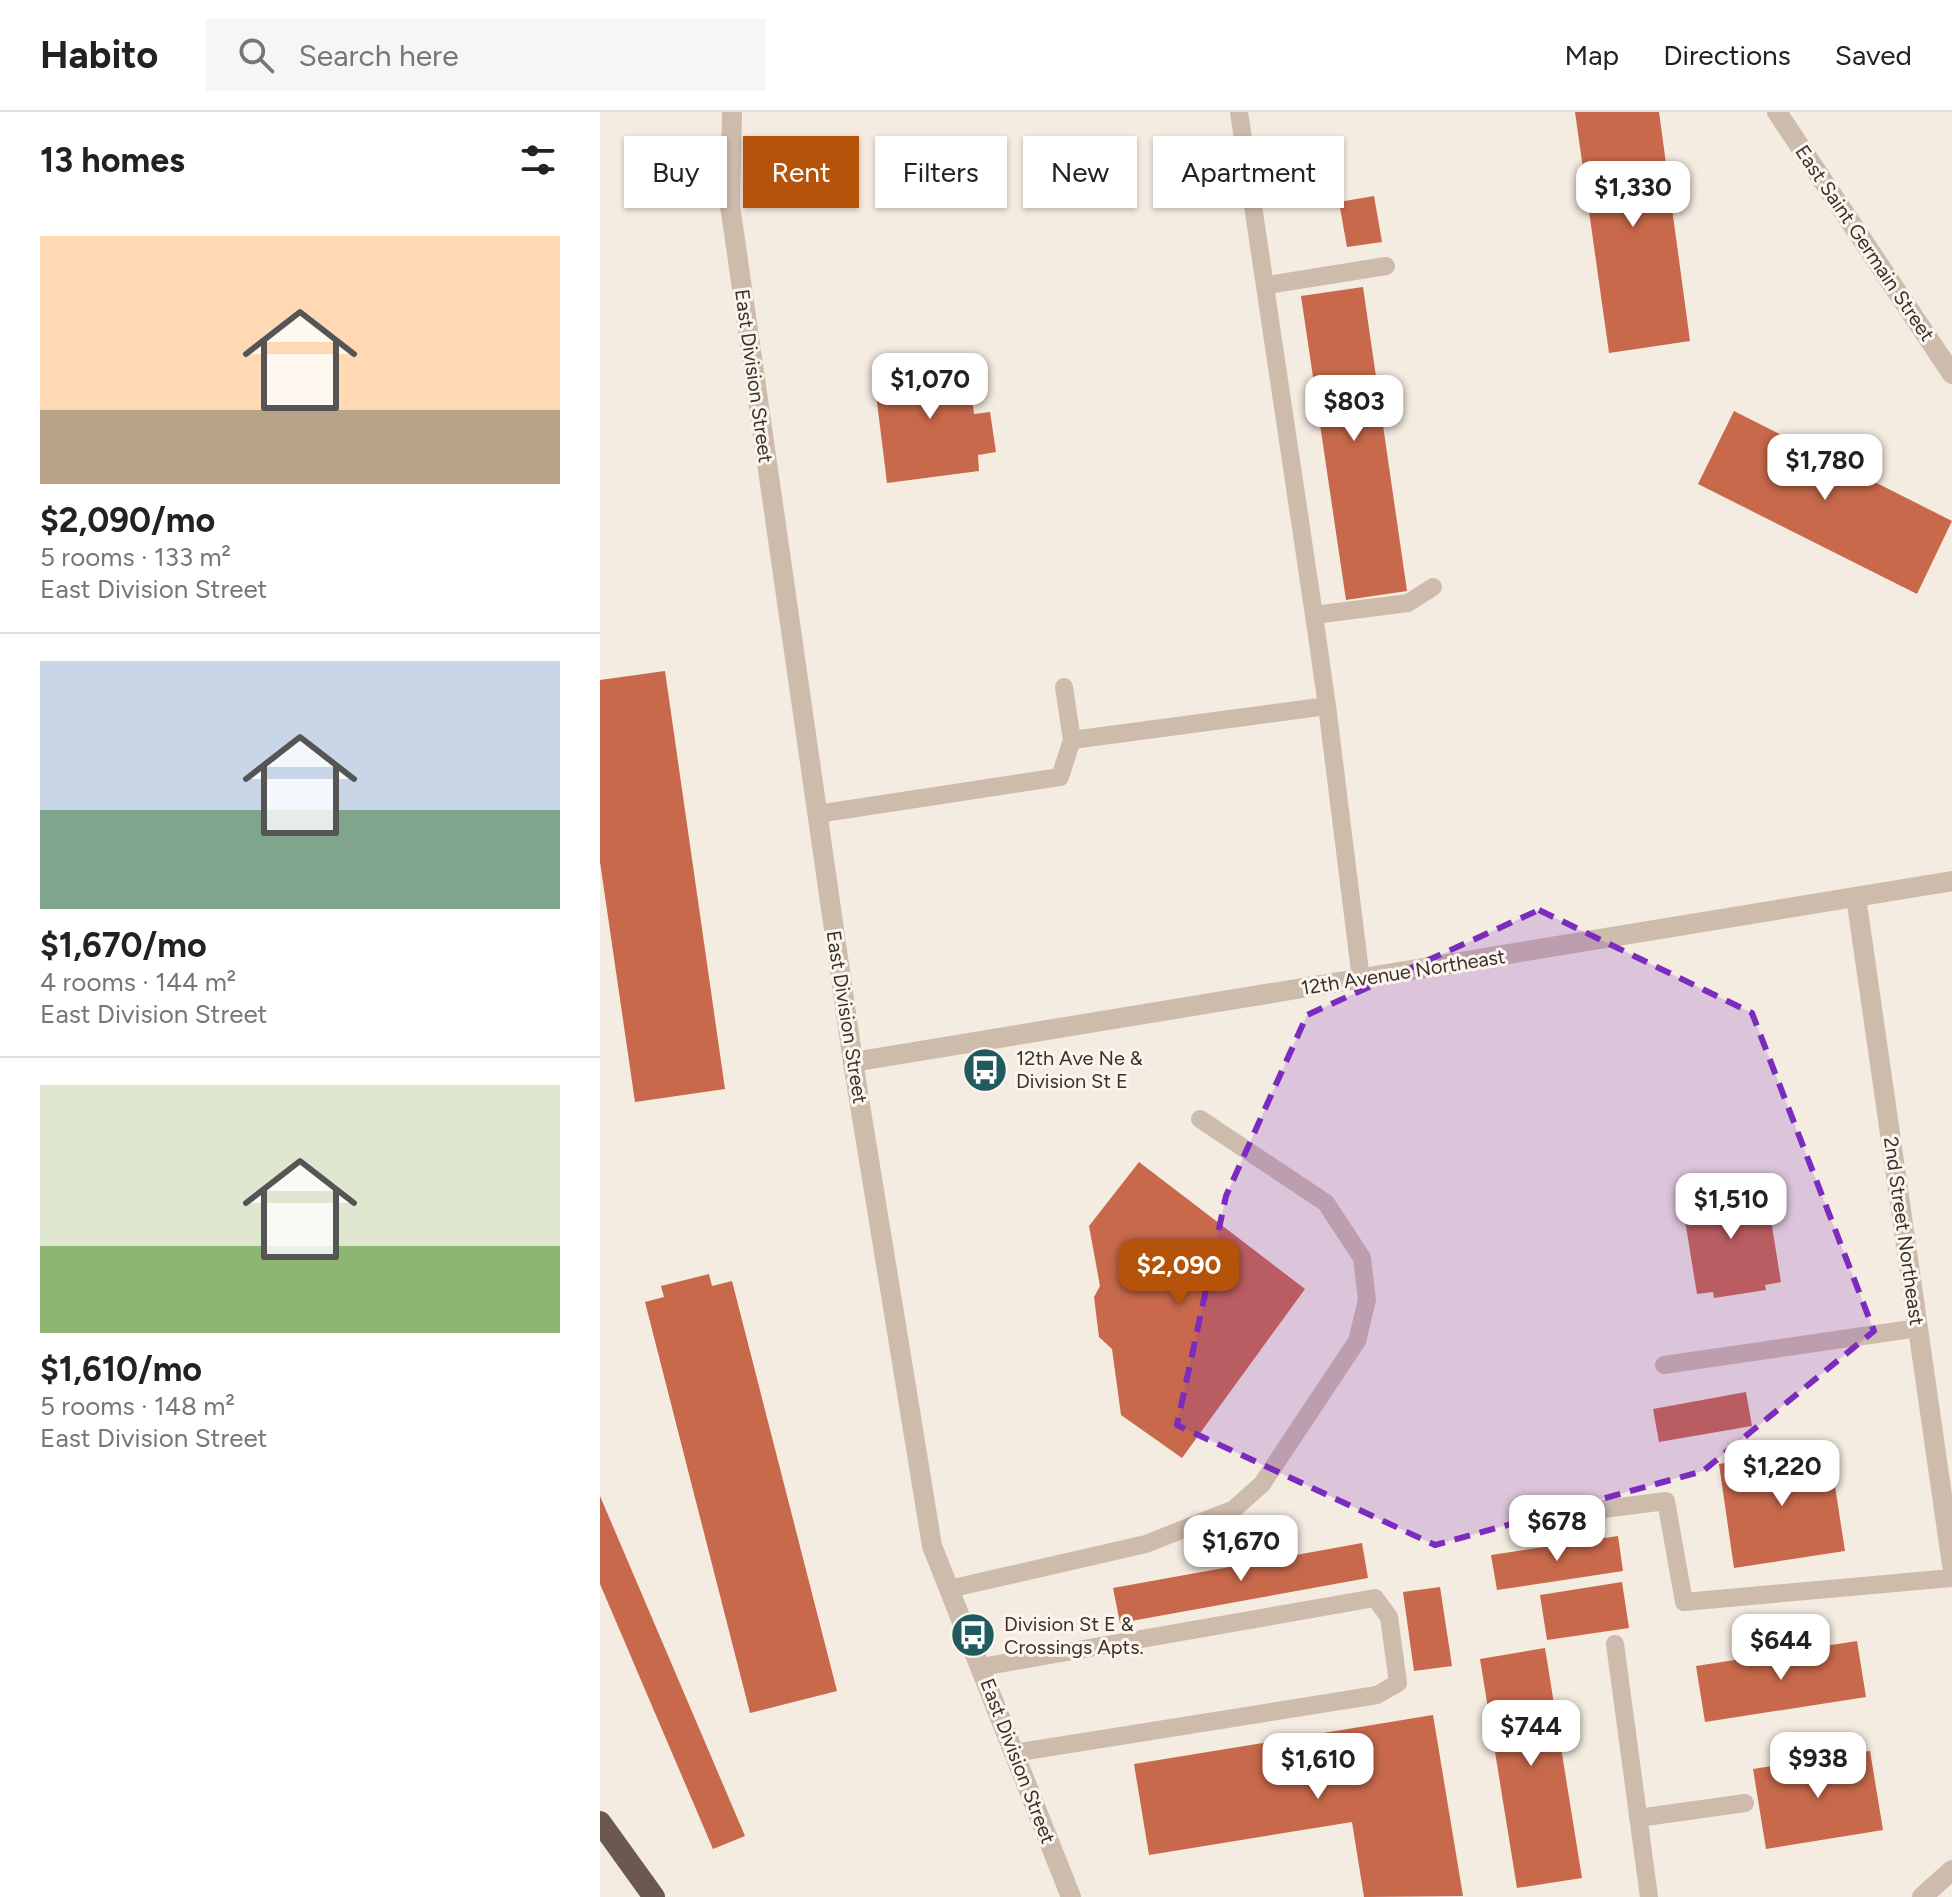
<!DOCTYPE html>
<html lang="en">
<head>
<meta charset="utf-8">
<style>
  :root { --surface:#fff; --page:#f6f6f6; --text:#222; --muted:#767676; --line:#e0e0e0; --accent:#b45309 }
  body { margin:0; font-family:Figtree,sans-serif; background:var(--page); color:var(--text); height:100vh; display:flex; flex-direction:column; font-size:30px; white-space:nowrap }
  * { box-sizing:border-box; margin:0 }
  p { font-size:26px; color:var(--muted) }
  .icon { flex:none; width:44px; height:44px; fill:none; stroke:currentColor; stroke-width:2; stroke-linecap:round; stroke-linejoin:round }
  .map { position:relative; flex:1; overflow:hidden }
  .panel { display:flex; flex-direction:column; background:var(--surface); width:600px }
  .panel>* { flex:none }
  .top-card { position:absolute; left:24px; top:24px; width:760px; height:72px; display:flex; gap:16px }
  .price { position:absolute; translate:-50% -68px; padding:0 18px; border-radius:16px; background:#fff; color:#222; font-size:26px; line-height:52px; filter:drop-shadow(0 2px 4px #0008) }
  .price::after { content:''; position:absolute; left:50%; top:48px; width:24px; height:18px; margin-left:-12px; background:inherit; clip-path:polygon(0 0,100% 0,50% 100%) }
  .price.active { background:var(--accent); color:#fff }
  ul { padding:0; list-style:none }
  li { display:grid; align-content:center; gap:16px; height:424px; padding:0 40px }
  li+li { border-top:2px solid var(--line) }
  li span { display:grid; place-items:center; height:248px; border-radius:0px; color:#555 }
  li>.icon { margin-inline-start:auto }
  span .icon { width:144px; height:144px; fill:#fffc; stroke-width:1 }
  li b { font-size:34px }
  h2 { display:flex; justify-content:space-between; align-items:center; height:96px; padding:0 40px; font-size:34px }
  .pill { padding:0 28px; border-radius:0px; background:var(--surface); box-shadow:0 2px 6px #0004; font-size:28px; line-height:72px }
  .pill.active { background:var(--accent); color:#fff }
  header { display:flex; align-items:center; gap:48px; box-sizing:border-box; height:112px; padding:0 40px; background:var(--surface); border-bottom:2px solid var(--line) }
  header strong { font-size:38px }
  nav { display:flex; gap:44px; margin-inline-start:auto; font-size:28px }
  .search { width:560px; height:72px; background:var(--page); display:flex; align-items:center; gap:20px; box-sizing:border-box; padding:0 28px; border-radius:0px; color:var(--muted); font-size:30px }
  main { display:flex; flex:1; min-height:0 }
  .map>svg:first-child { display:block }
</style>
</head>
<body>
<header>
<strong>Habito</strong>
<div class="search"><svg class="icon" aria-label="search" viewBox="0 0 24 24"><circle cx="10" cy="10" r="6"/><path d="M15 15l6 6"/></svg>Search here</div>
<nav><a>Map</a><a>Directions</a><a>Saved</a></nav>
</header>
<main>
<section class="panel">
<h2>13 homes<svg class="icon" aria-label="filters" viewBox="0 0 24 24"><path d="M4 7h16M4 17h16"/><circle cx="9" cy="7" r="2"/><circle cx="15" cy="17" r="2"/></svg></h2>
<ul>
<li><span style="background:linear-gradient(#ffd9b3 70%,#b9a48a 0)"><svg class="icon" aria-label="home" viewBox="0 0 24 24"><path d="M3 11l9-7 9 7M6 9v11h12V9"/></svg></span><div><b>$2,090/mo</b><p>5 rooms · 133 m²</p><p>East Division Street</p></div></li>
<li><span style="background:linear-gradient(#c9d6e8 60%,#7fa58c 0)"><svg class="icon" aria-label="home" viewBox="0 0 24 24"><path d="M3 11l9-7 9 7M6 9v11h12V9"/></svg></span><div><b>$1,670/mo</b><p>4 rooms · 144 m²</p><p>East Division Street</p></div></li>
<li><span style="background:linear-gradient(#dfe7d0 65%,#8fb573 0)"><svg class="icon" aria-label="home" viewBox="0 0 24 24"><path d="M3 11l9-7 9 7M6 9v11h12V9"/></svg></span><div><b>$1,610/mo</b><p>5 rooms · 148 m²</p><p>East Division Street</p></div></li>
</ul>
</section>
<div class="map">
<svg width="1352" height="1785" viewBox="0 0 1352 1785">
  <rect width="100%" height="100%" fill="#f4ebe1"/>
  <g fill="#c8694b">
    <path d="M975,0H1059L1090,229L1009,241Z"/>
    <path d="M774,84L782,130L747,135L739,90Z"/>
    <path d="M763,175L807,479L746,488L701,184Z"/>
    <path d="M367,246L374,302L390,300L396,340L378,343L379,359L287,371L273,258Z"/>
    <path d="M1134,299L1352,409L1317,482L1098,372Z"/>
    <path d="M65,559L125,977L35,990L0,750V568Z"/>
    <path d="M539,1050L705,1177L582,1346L521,1303L512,1237L499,1225L494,1185L500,1174L489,1114Z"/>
    <path d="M1148,1072L1149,1079L1166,1077L1181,1170L1165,1173L1166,1178L1114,1186L1113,1180L1097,1182L1082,1090L1099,1087L1097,1079Z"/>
    <path d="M109,1162L112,1174L132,1169L237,1579L150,1601L45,1190L64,1185L61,1174Z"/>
    <path d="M1146,1280L1152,1314L1059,1330L1053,1297Z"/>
    <path d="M1229,1335L1245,1439L1134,1456L1119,1352Z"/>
    <path d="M0,1384L145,1724L113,1737L0,1472Z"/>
    <path d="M1018,1424L1023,1459L897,1478L891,1443Z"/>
    <path d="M762,1431L768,1466L520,1511L513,1476Z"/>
    <path d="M1022,1470L1029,1516L947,1528L940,1483Z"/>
    <path d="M840,1475L852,1554L814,1559L803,1480Z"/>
    <path d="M1257,1529L1266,1585L1105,1610L1096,1554Z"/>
    <path d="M945,1536L982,1766L917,1776L880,1547Z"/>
    <path d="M833,1603L863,1784L764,1785L752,1710L549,1743L534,1652Z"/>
    <path d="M1270,1639L1283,1718L1166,1737L1153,1657Z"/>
  </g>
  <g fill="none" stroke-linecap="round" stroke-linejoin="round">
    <g stroke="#cdbbac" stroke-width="18">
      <path d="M639,0L714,503L808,491L833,475"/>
      <path d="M667,173L786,154"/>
      <path d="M464,575L472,628L727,594L714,503"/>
      <path d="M727,594L761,867"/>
      <path d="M217,702L460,665L472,628"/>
      <path d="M1064,1253L1318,1216"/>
      <path d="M926,1407L1066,1389L1084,1490L1352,1466"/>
      <path d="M349,1477L546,1432L634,1397L662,1372L757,1229L767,1188L762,1146L726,1091L600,1007"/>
      <path d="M1015,1532L1049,1785"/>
      <path d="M381,1555L775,1486L789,1505L798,1571L777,1583L414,1641"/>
      <path d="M1038,1706L1145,1691"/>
    </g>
    <g stroke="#cdbbac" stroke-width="20">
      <path d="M132,0L130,93L253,950L332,1434L471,1785"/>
      <path d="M1256,785L1352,1453"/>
      <path d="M253,950L1352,769"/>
      <path d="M1322,1785L1352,1758"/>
    </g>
    <path stroke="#cdbbac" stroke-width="20" d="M1177,0L1352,262"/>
    <path stroke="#6c584f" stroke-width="22" d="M0,1710L54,1785"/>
  </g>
  <path fill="#7b2cbf" fill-opacity="0.2" stroke="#7b2cbf" stroke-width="6" stroke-dasharray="16 10" stroke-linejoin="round" d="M939,798L1152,901L1274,1219L1103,1359L835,1433L577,1313L626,1084L707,903Z"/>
  <defs>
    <g id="bus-disc" transform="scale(2.3)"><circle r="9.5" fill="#1f5a5e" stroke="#fbf5ee"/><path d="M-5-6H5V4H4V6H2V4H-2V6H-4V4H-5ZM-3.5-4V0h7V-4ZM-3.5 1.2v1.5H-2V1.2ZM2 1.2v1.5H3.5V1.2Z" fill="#fff"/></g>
  </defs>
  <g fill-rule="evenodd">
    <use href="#bus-disc" x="385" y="958"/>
    <use href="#bus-disc" x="373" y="1523"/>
  </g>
  <g text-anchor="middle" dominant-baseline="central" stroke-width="6" stroke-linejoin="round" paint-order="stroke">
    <g font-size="20" fill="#3b302b" stroke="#fbf5ee">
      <text transform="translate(1265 131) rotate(56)">East Saint Germain Street</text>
      <text transform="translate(154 264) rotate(82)">East Division Street</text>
      <text transform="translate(803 860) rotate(-9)">12th Avenue Northeast</text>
      <text transform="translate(247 905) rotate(81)">East Division Street</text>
      <text transform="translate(1304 1119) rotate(82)">2nd Street Northeast</text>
      <text transform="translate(418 1649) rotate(69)">East Division Street</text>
    </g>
    <g font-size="20" fill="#3b302b" stroke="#fbf5ee" text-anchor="start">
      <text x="416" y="946">12th Ave Ne &amp;<tspan x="416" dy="23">Division St E</tspan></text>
      <text x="404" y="1512">Division St E &amp;<tspan x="404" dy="23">Crossings Apts.</tspan></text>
    </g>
  </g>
</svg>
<b class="price" style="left:1033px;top:117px">$1,330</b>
<b class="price" style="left:330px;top:309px">$1,070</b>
<b class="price" style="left:754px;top:331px">$803</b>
<b class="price" style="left:1225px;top:390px">$1,780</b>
<b class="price" style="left:1131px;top:1129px">$1,510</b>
<b class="price active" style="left:579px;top:1195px">$2,090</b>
<b class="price" style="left:1182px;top:1396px">$1,220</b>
<b class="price" style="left:957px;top:1451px">$678</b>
<b class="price" style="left:641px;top:1471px">$1,670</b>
<b class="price" style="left:1181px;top:1570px">$644</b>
<b class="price" style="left:931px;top:1656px">$744</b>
<b class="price" style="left:1218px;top:1688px">$938</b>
<b class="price" style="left:718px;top:1689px">$1,610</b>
<div class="top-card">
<a class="pill">Buy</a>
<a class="pill active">Rent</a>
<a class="pill">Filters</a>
<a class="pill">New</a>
<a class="pill">Apartment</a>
</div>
</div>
</main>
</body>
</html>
